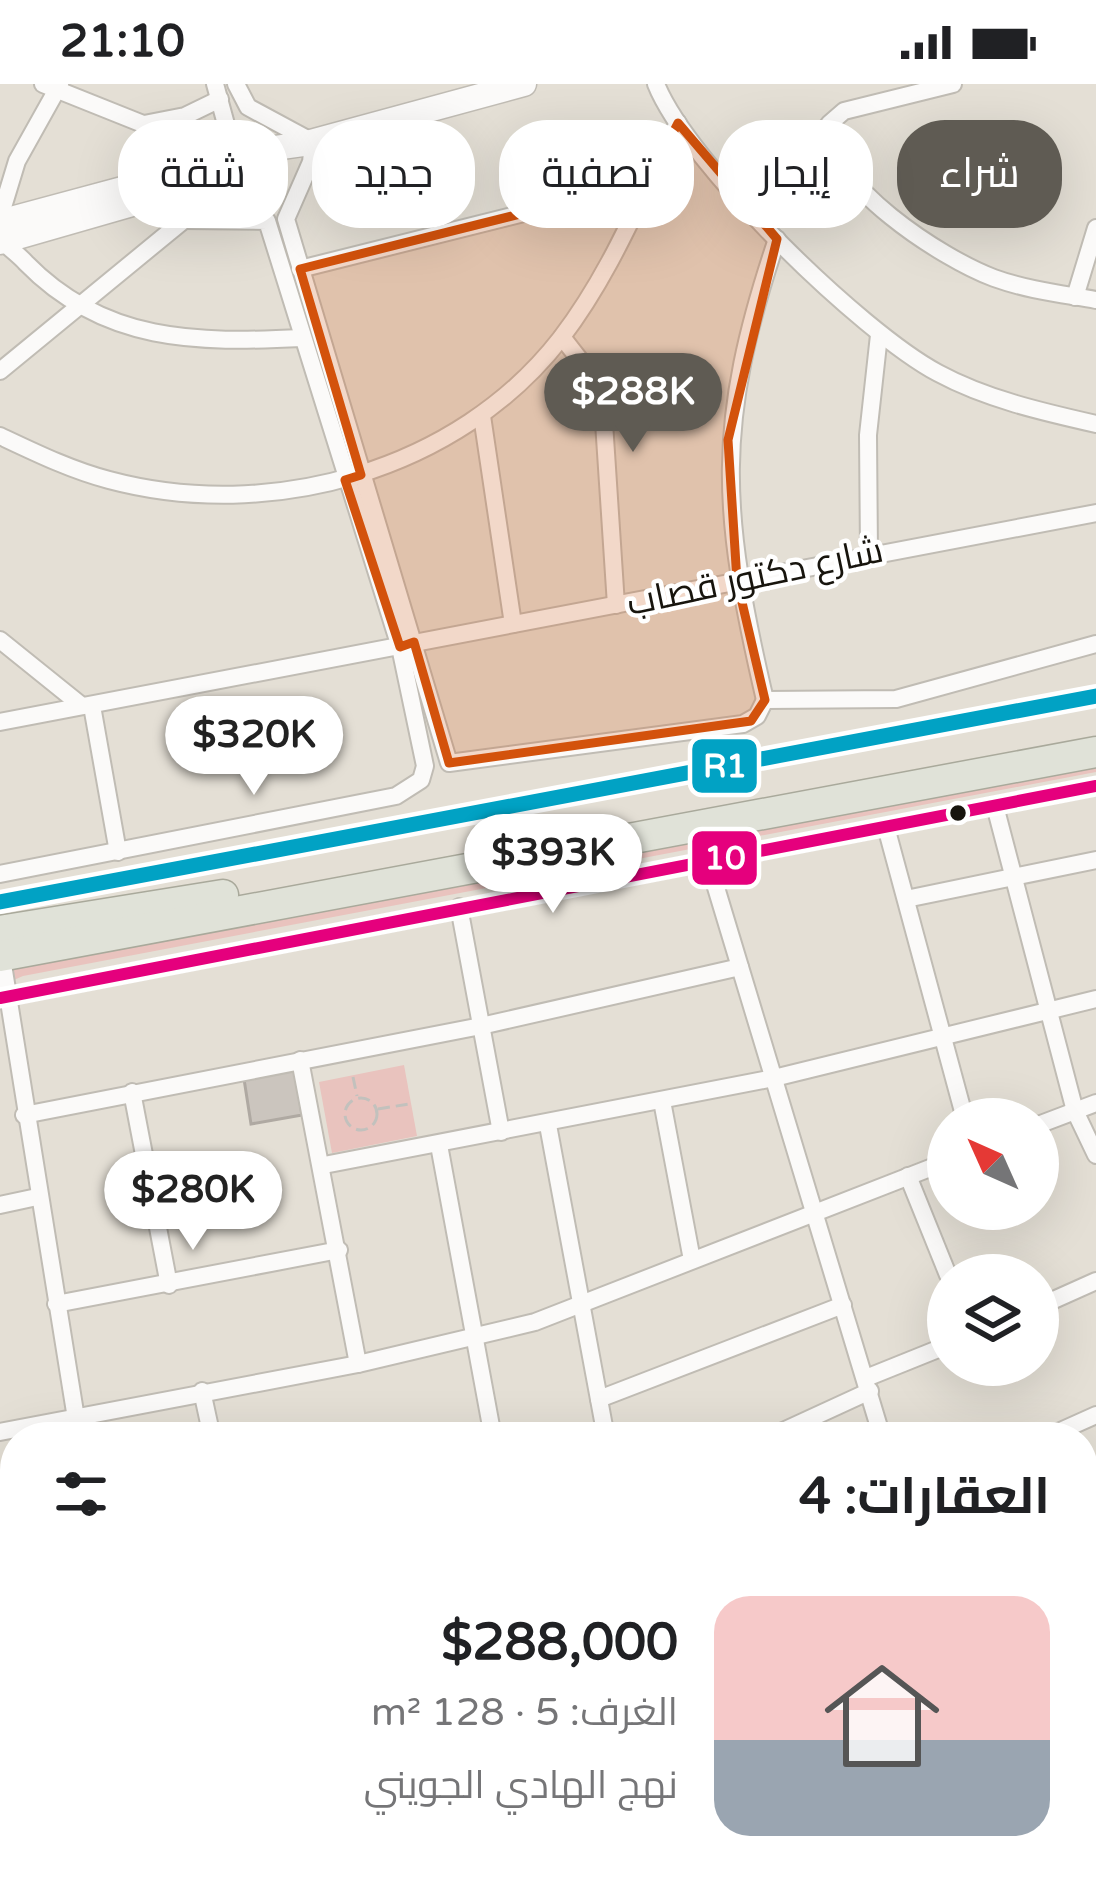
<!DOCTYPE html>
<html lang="ar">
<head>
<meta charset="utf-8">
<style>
  :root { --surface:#fff; --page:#f2f2f2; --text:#202124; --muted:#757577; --accent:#5f5b53 }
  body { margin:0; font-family:"Varela Round",Cairo,sans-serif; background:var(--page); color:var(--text); direction:rtl; height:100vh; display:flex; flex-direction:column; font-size:45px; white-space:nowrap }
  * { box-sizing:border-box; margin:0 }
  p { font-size:39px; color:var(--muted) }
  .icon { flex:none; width:66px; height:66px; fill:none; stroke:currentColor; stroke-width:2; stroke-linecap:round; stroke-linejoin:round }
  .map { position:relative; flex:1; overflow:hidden; direction:ltr }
  .sheet { position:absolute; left:0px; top:1338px; width:1098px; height:471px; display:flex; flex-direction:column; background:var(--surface); border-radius:48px 48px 0 0; box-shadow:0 12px 48px #0002; direction:rtl }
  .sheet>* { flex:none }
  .top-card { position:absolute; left:36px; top:36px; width:1026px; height:108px; direction:rtl; display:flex; gap:24px }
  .needle { width:78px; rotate:315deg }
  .tools { position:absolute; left:927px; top:1014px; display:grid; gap:24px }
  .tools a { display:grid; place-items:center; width:132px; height:132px; border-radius:50%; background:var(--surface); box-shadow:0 12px 48px #0002; font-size:60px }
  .price { position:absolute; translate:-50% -102px; padding:0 27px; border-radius:42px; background:#fff; color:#222; font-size:39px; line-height:78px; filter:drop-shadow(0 3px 6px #0008) }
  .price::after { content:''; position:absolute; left:50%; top:72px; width:36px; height:27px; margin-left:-18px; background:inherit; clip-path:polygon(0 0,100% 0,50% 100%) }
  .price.current { background:var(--accent); color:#fff }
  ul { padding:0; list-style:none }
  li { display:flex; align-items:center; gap:36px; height:300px; padding:0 48px }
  li span { display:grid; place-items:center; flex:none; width:336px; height:240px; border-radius:36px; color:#555 }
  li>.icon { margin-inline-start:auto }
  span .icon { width:144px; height:144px; fill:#fffc; stroke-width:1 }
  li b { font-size:51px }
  h2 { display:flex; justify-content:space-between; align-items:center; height:144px; padding:0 48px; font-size:51px }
  .chip { padding:0 42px; border-radius:48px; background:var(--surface); box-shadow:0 12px 48px #0002; font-size:42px; line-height:108px }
  .chip.current { background:var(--accent); color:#fff }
  .status { display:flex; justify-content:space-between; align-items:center; height:84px; padding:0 60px; background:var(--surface); direction:ltr }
  .status svg { height:33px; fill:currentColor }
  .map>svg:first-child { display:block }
</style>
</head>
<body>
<div class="status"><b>21:10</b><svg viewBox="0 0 49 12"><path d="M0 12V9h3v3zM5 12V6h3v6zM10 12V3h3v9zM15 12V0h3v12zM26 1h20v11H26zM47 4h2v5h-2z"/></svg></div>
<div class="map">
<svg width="1096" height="1807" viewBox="0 0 1096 1807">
  <rect width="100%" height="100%" fill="#e4dfd5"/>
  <g fill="#e9c3be">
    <path d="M1096,673V688L23,892L0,902V879Z"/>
    <path d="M404,981L417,1052L332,1069L319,998Z"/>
    <path d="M1096,1435V1807H723V1794H1083V1441Z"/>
  </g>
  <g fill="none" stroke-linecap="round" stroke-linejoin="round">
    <g stroke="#a3d7b4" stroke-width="15">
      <path d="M1083,1394L1096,1388"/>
      <path d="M386,1807L403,1794"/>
    </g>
  </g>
  <path fill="#cbc5be" stroke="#afa9a2" stroke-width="3" d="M295,986L302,1031L251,1040L244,995Z"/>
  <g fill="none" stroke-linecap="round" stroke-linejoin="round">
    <g stroke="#c0bcb4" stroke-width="20">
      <g id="street">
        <path d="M43,0L143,40L198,75"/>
        <path d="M215,0L239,88"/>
        <path d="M236,0L248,23L313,58L311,78L286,135L449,679L743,640L757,632L765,616L896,615L1096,560"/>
        <path d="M656,0C688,80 861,248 938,289C986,315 1043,328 1096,340"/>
        <path d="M953,0L844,27L829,40C825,100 943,175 994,194C1027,206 1062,210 1096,216"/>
        <path d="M144,40L185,32L220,15"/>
        <path d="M755,131L855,103"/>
        <path d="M0,133L17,77L60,0"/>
        <path d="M0,154C7,163 18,170 26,179C104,259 197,259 302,254"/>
        <path d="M300,185L648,98"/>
        <path d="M1075,213L1096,144"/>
        <path d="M562,253L590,289L603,323L616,521"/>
        <path d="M0,287L184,136L205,106"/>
        <path d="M482,332L513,540"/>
        <path d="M0,352C36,369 71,386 109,396C270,439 458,387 561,254C611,189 641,112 678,39"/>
        <path d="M869,469L868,351L879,251"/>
        <path d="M0,556L82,622"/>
        <path d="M765,616C721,427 714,342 777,155"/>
        <path d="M92,622L118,768"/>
        <path d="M0,638L1096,429"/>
        <path d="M995,722L1075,1027L1096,1071"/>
        <path d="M886,743L965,1035"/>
        <path d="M708,777L882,1353"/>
        <path d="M0,790L396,712L421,696L425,682L400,563L267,137L184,136"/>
        <path d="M906,815L1096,776"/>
        <path d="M459,823L501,1048"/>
        <path d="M1,868L79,1353"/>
        <path d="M0,914L1096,702"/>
        <path d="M300,976L358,1280"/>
        <path d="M132,1008L169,1201"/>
        <path d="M662,1017L692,1176"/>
        <path d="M24,1031L481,942L740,883"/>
        <path d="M548,1041L606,1353"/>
        <path d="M1038,1041L1096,1019"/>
        <path d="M439,1061L493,1353"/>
        <path d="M324,1081L774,994L1096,915"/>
        <path d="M908,1092L948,1191"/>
        <path d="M150,1110L238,1095"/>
        <path d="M0,1121L37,1113"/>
        <path d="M56,1220L339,1166"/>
        <path d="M1038,1223L1096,1197"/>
        <path d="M866,1294L948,1261"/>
        <path d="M202,1307L212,1353"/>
        <path d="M599,1315L843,1221"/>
        <path d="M0,1348L358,1280L535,1238L948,1077"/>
        <path d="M770,1353L870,1307"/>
        <path d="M1047,1353L1096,1331"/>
        <path d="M0,1422L15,1430"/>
        <path d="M0,1658L15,1669"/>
        <path d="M0,1759L15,1756"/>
        <path d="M108,1794L124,1807"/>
        <path d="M3,1807L15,1772"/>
      </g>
    </g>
    <g stroke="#c0bcb4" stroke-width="27">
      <g id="secondary">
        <path d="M204,75L214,81L217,93L210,103L199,106L186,94L188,82L198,75L303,60L524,0"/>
        <path d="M0,138L137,101L192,78"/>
        <path d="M0,158L174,108L199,106"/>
      </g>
    </g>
    <g stroke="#a9a99b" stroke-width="33">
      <g id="highway">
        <path d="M0,847L223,811"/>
        <path d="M0,872L1096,668"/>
      </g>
    </g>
    <g stroke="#c2c1bd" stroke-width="3" stroke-dasharray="12 6" stroke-linecap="butt">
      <path d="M353,993L357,1012"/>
      <circle cx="361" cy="1030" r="16"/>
      <path d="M378,1025L409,1020"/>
    </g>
    <use href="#street" stroke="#fbfaf9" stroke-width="16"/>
    <use href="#secondary" stroke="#fbfaf9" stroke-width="24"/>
    <use href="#highway" stroke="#e0e2d8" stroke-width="30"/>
    <g stroke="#fff" stroke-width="21">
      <path id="bus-1" d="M0,914L1096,702"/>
    </g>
    <use href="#bus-1" stroke="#e5007d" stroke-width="12"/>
    <g stroke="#fff" stroke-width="24">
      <path id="rail-1" d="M0,818L1096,612"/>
    </g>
    <use href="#rail-1" stroke="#01a2c4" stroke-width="15"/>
  </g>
  <path fill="#d3520c" fill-opacity="0.2" stroke="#d3520c" stroke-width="9" stroke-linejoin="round" d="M678,39L777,155L728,356L737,497L765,616L751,637L449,679L414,558L400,563L345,396L361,391L300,185L648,98Z"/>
  <circle fill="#17140d" stroke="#fff" stroke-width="4.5" cx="958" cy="729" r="10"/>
  <g text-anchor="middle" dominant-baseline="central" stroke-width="9" stroke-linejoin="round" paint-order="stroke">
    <g font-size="36" fill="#17140d" stroke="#fff">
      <text transform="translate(755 493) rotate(-12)">شارع دكتور قصاب</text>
    </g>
  </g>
  <g stroke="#fff" stroke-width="4.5">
    <rect x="690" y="653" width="69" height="58" rx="12" fill="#01a2c4"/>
    <rect x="690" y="745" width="69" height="58" rx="12" fill="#e5007d"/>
  </g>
  <g font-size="33" text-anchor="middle" font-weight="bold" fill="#fff">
    <text x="725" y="693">R1</text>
    <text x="725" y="785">10</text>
  </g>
</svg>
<div class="tools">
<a><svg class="needle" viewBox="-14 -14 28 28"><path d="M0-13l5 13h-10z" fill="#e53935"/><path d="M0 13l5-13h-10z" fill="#757577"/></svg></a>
<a><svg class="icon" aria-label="layers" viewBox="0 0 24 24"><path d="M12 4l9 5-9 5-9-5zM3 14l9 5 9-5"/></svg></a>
</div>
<b class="price current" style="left:633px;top:371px">$288K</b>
<b class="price" style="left:254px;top:714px">$320K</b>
<b class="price" style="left:553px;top:832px">$393K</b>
<b class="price" style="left:193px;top:1169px">$280K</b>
<div class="top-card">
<a class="chip current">شراء</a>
<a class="chip">إيجار</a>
<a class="chip">تصفية</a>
<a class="chip">جديد</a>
<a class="chip">شقة</a>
</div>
<section class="sheet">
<h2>العقارات: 4<svg class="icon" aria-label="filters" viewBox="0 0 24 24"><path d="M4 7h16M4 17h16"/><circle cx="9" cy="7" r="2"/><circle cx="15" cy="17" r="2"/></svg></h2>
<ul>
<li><span style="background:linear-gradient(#f6c9c9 60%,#9aa5b1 0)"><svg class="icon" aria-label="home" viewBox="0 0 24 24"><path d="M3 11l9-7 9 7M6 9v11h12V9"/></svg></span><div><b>$288,000</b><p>الغرف: 5 · 128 m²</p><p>نهج الهادي الجويني</p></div></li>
</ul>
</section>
</div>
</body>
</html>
